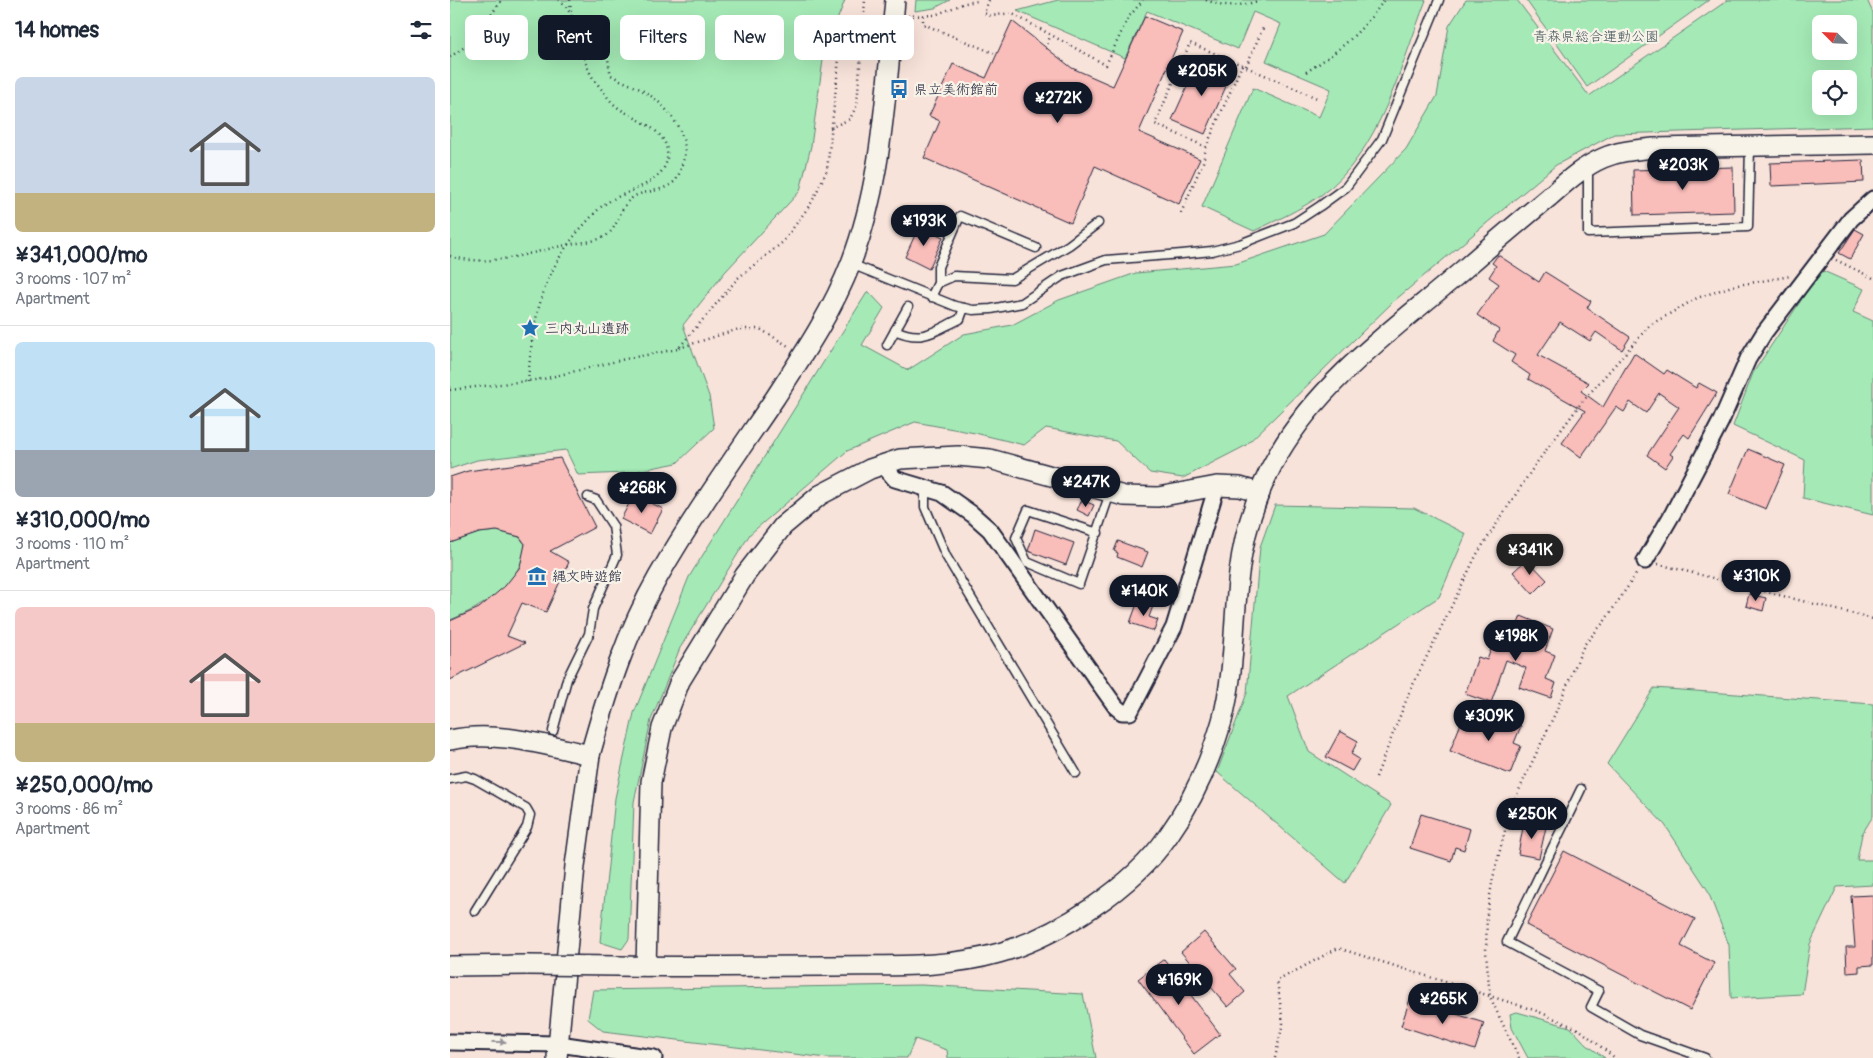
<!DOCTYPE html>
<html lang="en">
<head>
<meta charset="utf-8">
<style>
  :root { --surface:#fff; --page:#f2f2f3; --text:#1f2937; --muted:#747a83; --line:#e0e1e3; --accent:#111827 }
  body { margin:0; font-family:Pangolin,"Klee One",sans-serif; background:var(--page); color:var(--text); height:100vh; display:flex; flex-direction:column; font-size:19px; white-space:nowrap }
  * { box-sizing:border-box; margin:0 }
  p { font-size:16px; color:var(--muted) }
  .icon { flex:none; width:28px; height:28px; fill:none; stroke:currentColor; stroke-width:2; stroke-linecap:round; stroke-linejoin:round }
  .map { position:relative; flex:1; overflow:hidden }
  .drawer { display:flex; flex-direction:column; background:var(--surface); width:450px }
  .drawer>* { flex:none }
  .hud { position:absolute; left:15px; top:15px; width:475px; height:45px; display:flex; gap:10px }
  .needle { width:32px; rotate:294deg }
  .tools { position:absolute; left:1362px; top:15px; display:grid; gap:10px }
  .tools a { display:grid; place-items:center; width:45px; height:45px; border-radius:8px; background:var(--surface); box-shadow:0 5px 20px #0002; font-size:25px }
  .price { position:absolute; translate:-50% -42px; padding:0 11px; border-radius:18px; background:var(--accent); color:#fff; font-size:16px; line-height:32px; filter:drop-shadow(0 1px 2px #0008) }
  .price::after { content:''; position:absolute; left:50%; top:30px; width:15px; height:11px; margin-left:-8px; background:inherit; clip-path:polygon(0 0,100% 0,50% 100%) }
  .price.selected { background:#222; color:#fff }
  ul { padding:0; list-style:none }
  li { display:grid; align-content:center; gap:10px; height:265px; padding:0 15px }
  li+li { border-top:1px solid var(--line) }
  li span { display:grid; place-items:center; height:155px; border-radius:8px; color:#555 }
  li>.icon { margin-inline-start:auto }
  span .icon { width:90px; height:90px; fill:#fffc; stroke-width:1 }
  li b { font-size:21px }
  h2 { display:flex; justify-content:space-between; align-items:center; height:60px; padding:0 15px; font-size:21px }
  .chip { padding:0 18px; border-radius:8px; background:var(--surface); box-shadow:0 5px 20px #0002; font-size:18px; line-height:45px }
  .chip.selected { background:var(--accent); color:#fff }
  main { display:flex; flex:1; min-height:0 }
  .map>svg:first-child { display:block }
</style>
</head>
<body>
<main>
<section class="drawer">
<h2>14 homes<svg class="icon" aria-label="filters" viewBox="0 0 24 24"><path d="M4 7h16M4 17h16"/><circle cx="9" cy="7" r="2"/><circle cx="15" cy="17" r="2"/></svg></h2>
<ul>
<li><span style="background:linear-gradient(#c9d6e8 75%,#c2b280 0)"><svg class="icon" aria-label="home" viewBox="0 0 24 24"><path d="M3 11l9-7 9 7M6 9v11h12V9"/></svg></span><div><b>¥341,000/mo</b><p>3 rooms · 107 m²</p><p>Apartment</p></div></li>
<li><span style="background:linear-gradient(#bfe0f5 70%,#9aa5b1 0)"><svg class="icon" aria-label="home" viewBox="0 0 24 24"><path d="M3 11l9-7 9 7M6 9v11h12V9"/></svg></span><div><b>¥310,000/mo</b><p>3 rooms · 110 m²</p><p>Apartment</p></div></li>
<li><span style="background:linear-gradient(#f6c9c9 75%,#c2b280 0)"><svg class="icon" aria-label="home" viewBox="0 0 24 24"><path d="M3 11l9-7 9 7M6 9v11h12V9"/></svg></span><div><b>¥250,000/mo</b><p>3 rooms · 86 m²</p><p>Apartment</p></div></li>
</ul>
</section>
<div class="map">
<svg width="1423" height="1058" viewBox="0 0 1423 1058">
  <rect width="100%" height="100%" fill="#f8e3da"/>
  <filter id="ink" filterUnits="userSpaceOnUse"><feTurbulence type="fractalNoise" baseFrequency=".02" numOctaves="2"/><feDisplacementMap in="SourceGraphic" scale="10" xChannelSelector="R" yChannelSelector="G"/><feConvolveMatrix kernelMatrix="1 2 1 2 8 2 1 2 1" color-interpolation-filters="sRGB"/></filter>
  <g filter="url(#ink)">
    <g fill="#a5eab6" stroke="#648678" fill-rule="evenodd">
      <path d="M0,0H395L374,53L361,146L350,191L275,272L233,325L259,396L264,428L227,463L176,473L128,475L116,450L27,460L0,469Z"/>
      <path d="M466,0H500L485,8L465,11Z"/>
      <path d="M608,0H976C951,65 930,153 871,195C850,210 827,220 804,231L752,207L803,88L869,117L881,89L816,61L831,24L803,12L788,49L697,11L675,58L567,11Z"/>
      <path d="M1016,0H1067L1139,96L1278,0H1417L1423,13V126L1164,134L1106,165L944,301L795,446L733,478L700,473L666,441L596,428L574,445L525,433L465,422L397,451L300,534L230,648L201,720L184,802L179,939L172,949L150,942L165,798L184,713L239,577L418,291L434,308L412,345L458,370L514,334L562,325L609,300L686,273L786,264L874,234L956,149L987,96L999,26ZM1371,24H1399V51H1371ZM1371,79H1399V106H1371Z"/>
      <path d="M1076,0H1259L1137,87Z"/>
      <path d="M1371,270L1414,289L1403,312L1423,321V515L1353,498L1355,460L1283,426L1303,373Z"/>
      <path d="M825,505L964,508L1016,534L989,597L838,696L859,752L941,805L895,883L767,772L797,693L810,547Z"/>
      <path d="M47,531L69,537L75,544C73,583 33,607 0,620V543L29,533Z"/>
      <path d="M1204,688L1423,704V816L1412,834L1407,860H1423V885L1387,887L1360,944L1352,994L1281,998L1279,945L1257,889L1215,825L1157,764Z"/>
      <path d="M471,985L633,994L646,1058H498L497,1050L465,1039L457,1058H377L153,1031L138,1019L143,990Z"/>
      <path d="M1067,1012L1120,1027L1137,1045L1155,1058H1078L1062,1028L1060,1014Z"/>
    </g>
    <g fill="#f9bdba" stroke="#22223b">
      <path d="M695,16L733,32L689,132L750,159L729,204L645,166L621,223L474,158L490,121L479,116L503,64L536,78L562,21L622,68L663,86Z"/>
      <path d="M749,60L781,75L755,134L722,120Z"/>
      <path d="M1413,160L1414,182L1321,186L1320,163Z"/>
      <path d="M1283,167L1284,212L1184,215L1183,170Z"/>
      <path d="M469,226L493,237L479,269L455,257Z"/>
      <path d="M1405,229L1414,234L1400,259L1389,253Z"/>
      <path d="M1048,255L1089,282L1095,272L1141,301L1137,308L1180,337L1172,350L1146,332L1140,341L1110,322L1088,355L1139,383L1131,391L1153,407L1184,353L1214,374L1217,370L1246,388L1249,383L1267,393L1239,438L1234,434L1220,454L1223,456L1215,468L1197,455L1229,407L1209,393L1196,413L1180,402L1174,412L1166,407L1131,457L1112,443L1135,411L1078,379L1080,375L1061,362L1065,355L1043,341L1049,330L1027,315L1049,284L1039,277L1046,266L1042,263Z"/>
      <path d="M1298,449L1335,465L1316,509L1279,494Z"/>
      <path d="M110,458L145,527L100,551L119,562L96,612L72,603L57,636L75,643L0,680V621L29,608L55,586L70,567L75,544L70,537L47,531L29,533L0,543V477L18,471Z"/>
      <path d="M184,494L213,509L200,534L171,519Z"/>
      <path d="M632,500L644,505L639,516L627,510Z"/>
      <path d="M585,529L624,543L616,565L578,551Z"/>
      <path d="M668,541L698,552L692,567L667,557L668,553L664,551Z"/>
      <path d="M1077,559L1097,580L1083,594L1063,572Z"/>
      <path d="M1299,594L1316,598L1313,611L1296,606Z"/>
      <path d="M688,601L703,606L699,617L708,620L704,631L680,623Z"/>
      <path d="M1071,616L1103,629L1095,651L1105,655L1096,679L1106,683L1101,698L1069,687L1076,668L1056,660L1041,703L1015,694L1028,657L1037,660L1047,633L1062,639Z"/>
      <path d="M1029,709L1071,726L1064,743L1071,746L1060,774L1000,751L1011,723L1022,727Z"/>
      <path d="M890,731L908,741L901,754L909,759L902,771L876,757Z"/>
      <path d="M971,814L1020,829L1014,850L1005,847L1001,861L960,848Z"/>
      <path d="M1074,822L1096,827L1089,858L1068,854Z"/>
      <path d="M1114,851L1245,919L1231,946L1264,963L1240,1010L1076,925Z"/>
      <path d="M1423,895V965L1409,966V972L1397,973L1396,947H1405L1401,896Z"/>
      <path d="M754,932L786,969L780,974L795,992L778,1007L731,952Z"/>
      <path d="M714,959L770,1034L744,1054L688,979Z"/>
      <path d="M960,999L1034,1023L1025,1050L951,1026Z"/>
    </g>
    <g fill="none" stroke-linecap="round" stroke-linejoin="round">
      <g stroke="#22223b" stroke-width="11">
        <g id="service">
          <path d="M1138,169V233L1298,227L1300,147"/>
          <path d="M401,264L505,306L523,310L541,309L572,303L612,276L656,260L732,254L762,251L790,244L844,223L870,206L896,187L932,139L989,0"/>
          <path d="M488,283V267L510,216L586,248"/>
          <path d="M481,297L488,283L504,276L562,279L619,245L648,223"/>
          <path d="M445,330C473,343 484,331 510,319L514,308"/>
          <path d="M437,345L458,307"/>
          <path d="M475,488V507L496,556L626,773"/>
          <path d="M648,533L578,510L566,538L577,562L629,584L660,493"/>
          <path d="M103,731L117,679L139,634L143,609L167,555L163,526L146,500L138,497"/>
          <path d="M0,779L16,776L25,779L76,808L80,815L77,827L25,911"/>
          <path d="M1131,789L1057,942L1149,991L1141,1007L1190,1035L1255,1058"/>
        </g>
      </g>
      <g stroke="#22223b" stroke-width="19">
        <g id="minor">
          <path d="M433,465L445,479L492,493L522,514L540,530L666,707L672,712H680L724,627L767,486"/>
          <path d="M1195,561L1223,513L1271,421L1298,359L1314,333L1401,219L1423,199"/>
          <path d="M0,1042L109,1044L204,1058"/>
        </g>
      </g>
      <g stroke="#22223b" stroke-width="22">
        <g id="tertiary">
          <path d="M0,740C46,730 94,745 140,755C157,694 176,633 208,577C243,516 285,457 325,398C353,355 382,312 401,263C427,196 433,125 440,54"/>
          <path d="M0,966L78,965"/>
          <path d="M169,966C239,967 309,966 378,966C435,965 494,969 549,953C608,936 683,887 718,836C743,801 760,762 772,721C785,673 783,622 789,573C794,532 808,489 829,453C873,378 948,326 1013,270C1041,245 1070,221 1099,197C1115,183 1132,167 1153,158C1169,151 1186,150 1204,148L1423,144"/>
          <path d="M196,966L201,782L212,728L230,681L295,575L333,526L370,495L420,469L450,459L508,456L540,459L674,496L708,497L767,486L790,487L810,493"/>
          <path d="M107,1058L125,866L140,755"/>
        </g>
      </g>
      <g stroke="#22223b" stroke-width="2.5" stroke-dasharray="1 4" stroke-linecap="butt">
        <path d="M120,0L121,13"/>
        <path d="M539,0L534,13L541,16L561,13L656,65L678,18L693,0"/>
        <path d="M756,0C775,8 793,6 812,0"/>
        <path d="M473,15V24L546,54"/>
        <path d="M458,16L485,15L515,3L528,1"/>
        <path d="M596,49L600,36"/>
        <path d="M0,57L19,44L52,0"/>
        <path d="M792,65L869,99"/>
        <path d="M796,66L814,26"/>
        <path d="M715,71L726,76L705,124L756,147L792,65L740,43L726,76"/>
        <path d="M856,72C887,53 913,31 934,0"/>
        <path d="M380,128L400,119L407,105L415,0"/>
        <path d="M731,213L753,162L756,147"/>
        <path d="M0,256C40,268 78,253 116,245C129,242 145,243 157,235C169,226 169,207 182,198C194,189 209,194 224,182C229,178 231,167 233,161C242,137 216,104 195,92C184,85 172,82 161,75C153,44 164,23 123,21"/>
        <path d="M1386,260L1423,278"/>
        <path d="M229,348L289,329H310L340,347"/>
        <path d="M78,382C82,322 91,274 131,228C139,220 146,210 155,204C174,190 221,184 217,151C215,128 183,119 167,107C159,101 152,89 145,81C128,59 131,16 109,0"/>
        <path d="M0,390L93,379L175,359L228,349L288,278L333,242L362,202L377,170L392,31C403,22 413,20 427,19"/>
        <path d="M1208,564L1423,619"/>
        <path d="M926,777L959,693L1027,554L1085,465L1132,402L1200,325L1247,298L1282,286L1341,276"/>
        <path d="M825,1058L833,1023L827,981L888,948L1087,1011L1130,1030L1165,1058"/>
        <path d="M1069,1058L1040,997L1036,952L1037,912L1043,878L1061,807L1104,716L1134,645L1154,622L1187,573"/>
      </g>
      <use href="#service" stroke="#f7f3e8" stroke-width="8"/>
      <use href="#minor" stroke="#f7f3e8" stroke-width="15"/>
      <use href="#tertiary" stroke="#f7f3e8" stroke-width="19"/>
      <g stroke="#22223b" stroke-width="22" stroke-linecap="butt">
        <g id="tertiary-bridge">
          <path d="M440,54L445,0"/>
          <path d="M78,965L169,966"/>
        </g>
      </g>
      <use href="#tertiary-bridge" stroke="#f7f3e8" stroke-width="19"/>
    </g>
    <defs><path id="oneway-solid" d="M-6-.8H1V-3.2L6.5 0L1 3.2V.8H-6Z" transform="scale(1.25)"/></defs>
    <use fill="#97959a" href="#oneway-solid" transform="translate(49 1042)"/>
  </g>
  <defs>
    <g id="bus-bare" transform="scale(1.5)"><path d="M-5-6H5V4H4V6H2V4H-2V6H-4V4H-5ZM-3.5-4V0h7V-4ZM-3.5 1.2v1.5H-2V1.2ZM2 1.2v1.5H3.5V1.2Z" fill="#1f6fb2" stroke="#f7f3e8" stroke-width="2.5" paint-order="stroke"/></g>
    <g id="sight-bare" transform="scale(1.5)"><path d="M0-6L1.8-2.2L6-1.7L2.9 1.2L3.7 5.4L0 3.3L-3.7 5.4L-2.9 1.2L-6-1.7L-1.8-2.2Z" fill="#1f6fb2" stroke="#f7f3e8" stroke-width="2.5" paint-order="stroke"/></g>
    <g id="museum-bare" transform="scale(1.5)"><path d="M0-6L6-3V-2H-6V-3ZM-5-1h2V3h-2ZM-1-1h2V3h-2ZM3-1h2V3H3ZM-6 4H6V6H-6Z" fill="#1f6fb2" stroke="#f7f3e8" stroke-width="2.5" paint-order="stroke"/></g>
  </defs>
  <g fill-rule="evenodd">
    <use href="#bus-bare" x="449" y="89"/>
    <use href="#sight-bare" x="80" y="328"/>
    <use href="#museum-bare" x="87" y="576"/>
  </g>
  <g text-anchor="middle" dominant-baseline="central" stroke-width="4.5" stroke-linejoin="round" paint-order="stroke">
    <g font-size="14" fill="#43545a" stroke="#f7f3e8">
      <text x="1146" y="36">青森県総合運動公園</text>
    </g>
    <g font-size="14" fill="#22223b" stroke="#f7f3e8" text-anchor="start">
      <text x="464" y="89">県立美術館前</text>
      <text x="95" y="328">三内丸山遺跡</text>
      <text x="102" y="576">縄文時遊館</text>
    </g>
  </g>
</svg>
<div class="tools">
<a><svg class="needle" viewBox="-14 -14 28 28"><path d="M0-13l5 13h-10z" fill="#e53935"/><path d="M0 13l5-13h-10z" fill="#747a83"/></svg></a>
<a><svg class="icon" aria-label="locate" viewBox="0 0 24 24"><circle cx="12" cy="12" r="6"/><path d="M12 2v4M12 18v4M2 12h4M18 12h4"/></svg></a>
</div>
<b class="price" style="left:752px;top:97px">¥205K</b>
<b class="price" style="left:608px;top:124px">¥272K</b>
<b class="price" style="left:1233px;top:191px">¥203K</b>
<b class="price" style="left:474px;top:247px">¥193K</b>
<b class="price" style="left:636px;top:508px">¥247K</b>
<b class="price" style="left:192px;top:514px">¥268K</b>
<b class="price selected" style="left:1080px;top:576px">¥341K</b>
<b class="price" style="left:1306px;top:602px">¥310K</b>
<b class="price" style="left:694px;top:617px">¥140K</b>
<b class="price" style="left:1066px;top:662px">¥198K</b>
<b class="price" style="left:1039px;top:742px">¥309K</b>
<b class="price" style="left:1082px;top:840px">¥250K</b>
<b class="price" style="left:729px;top:1006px">¥169K</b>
<b class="price" style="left:993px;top:1025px">¥265K</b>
<div class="hud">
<a class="chip">Buy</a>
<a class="chip selected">Rent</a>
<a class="chip">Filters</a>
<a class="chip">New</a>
<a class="chip">Apartment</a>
</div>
</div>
</main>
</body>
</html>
